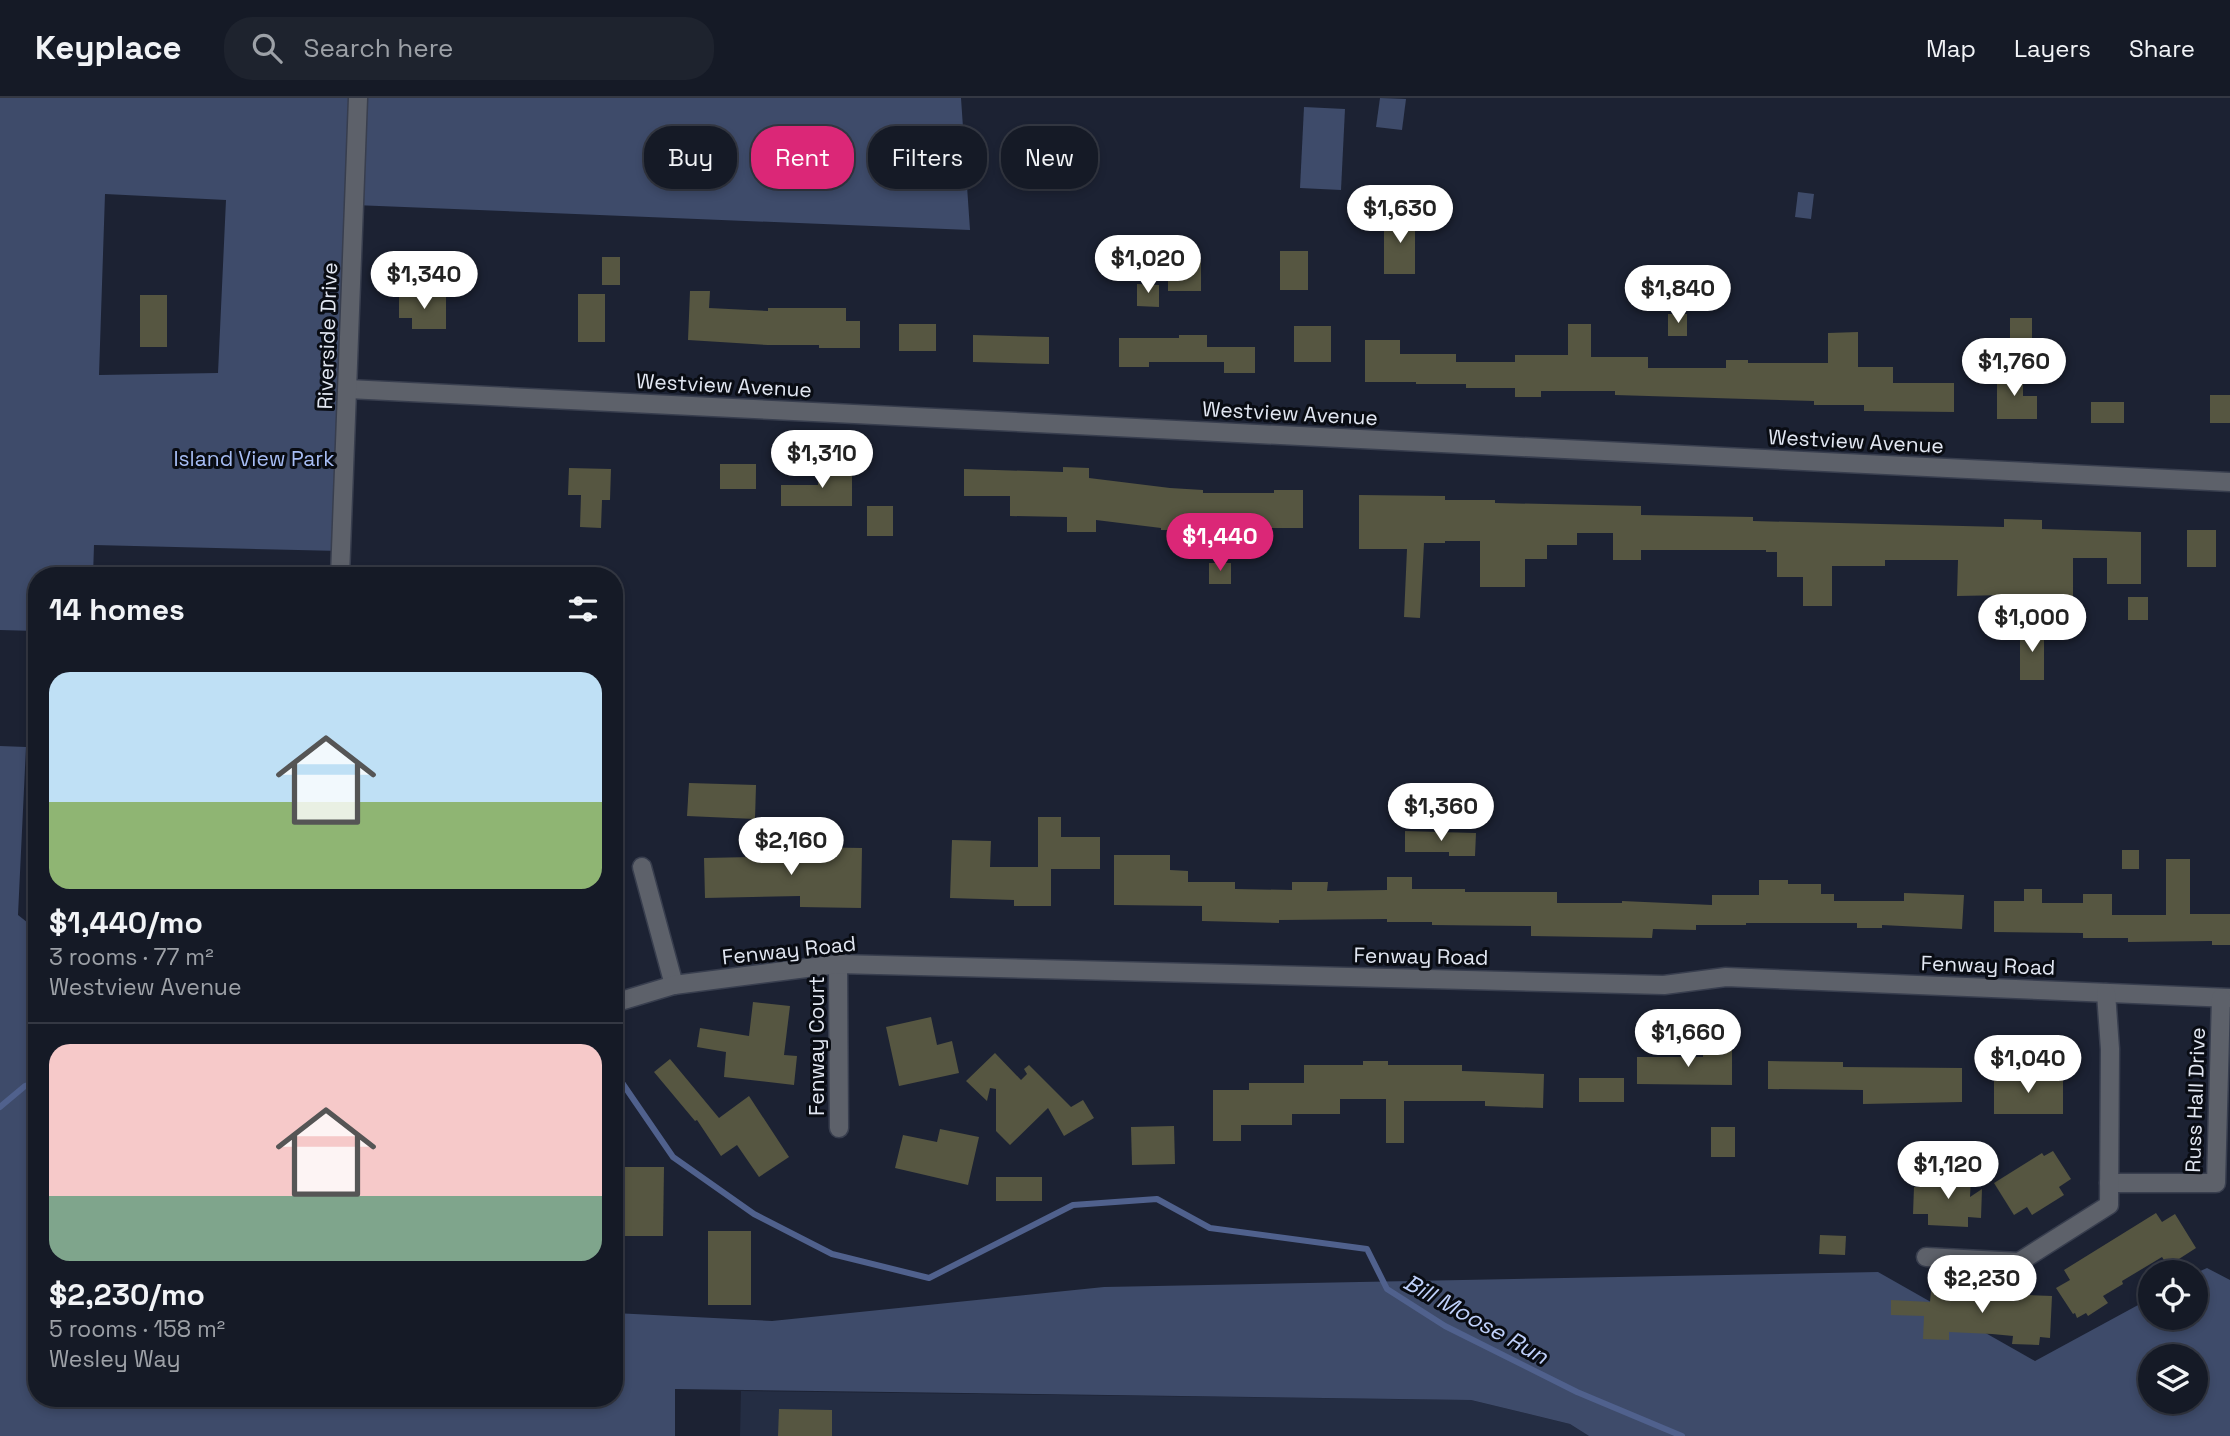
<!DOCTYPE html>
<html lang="en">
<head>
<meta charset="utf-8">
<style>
  :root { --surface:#151a26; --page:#1e232e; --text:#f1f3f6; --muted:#9da1a7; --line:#343843; --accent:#db2777 }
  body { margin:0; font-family:"Space Grotesk",sans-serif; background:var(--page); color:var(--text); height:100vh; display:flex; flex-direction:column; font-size:26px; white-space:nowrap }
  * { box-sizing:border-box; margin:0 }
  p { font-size:23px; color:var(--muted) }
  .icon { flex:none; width:38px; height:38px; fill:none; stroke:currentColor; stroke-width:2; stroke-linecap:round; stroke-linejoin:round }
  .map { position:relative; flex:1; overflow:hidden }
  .details { position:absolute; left:28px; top:469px; width:595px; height:840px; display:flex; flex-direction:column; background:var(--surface); border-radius:28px; box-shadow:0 4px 10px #0003,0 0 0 2px var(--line) }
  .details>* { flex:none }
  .guide { position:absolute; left:644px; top:28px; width:665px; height:63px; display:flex; gap:14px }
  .controls { position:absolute; left:2138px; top:1162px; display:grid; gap:14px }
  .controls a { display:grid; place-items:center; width:70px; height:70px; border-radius:50%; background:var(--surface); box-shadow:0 4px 10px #0003,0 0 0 2px var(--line); font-size:35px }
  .price { position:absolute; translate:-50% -60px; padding:0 16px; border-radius:24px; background:#fff; color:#222; font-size:23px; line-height:46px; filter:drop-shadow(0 2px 4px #0008) }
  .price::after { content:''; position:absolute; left:50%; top:42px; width:21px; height:16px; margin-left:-10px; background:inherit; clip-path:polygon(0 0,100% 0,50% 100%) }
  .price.active { background:var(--accent); color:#fff }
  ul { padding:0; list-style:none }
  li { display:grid; align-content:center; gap:14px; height:371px; padding:0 21px }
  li+li { border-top:2px solid var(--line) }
  li span { display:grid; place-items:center; height:217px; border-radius:21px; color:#555 }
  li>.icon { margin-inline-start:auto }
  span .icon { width:126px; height:126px; fill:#fffc; stroke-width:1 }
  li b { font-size:30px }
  h2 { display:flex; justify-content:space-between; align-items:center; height:84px; padding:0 21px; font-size:30px }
  .tag { padding:0 24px; border-radius:28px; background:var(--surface); box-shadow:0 4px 10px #0003,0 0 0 2px var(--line); font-size:24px; line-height:63px }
  .tag.active { background:var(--accent); color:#fff }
  header { display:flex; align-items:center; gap:42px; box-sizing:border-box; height:98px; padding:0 35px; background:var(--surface); border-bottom:2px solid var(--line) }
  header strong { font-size:33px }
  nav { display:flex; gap:38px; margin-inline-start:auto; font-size:24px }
  .search { width:490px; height:63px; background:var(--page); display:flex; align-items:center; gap:18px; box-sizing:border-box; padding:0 24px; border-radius:28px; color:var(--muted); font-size:26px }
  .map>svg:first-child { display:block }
</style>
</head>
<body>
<header>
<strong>Keyplace</strong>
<div class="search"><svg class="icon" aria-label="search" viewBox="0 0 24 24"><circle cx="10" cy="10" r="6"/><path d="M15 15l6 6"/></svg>Search here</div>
<nav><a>Map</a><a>Layers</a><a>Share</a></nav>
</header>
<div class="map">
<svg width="2230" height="1338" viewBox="0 0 2230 1338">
  <rect width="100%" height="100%" fill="#1c2233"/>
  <path fill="#242d43" d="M741,1293L1471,1302L1570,1326L1589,1338H740Z"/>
  <g fill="#3e4b6a" fill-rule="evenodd">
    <path d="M0,0H961L970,132L354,107L341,453L94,447L93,478H37V533L0,532ZM105,96L226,102L218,275L99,277Z"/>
    <path d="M1380,0L1406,1L1402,32L1376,29Z"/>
    <path d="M1304,9L1345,11L1341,92L1300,90Z"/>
    <path d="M1798,94L1814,96L1811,121L1795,119Z"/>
    <path d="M0,648L26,649L18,817L37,832V1300H614V1215L772,1223L1104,1189L1878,1174L2035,1263L2151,1200V1220H2196V1175L2207,1170L2230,1182V1338H1589L1570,1326L1471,1302L675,1291V1338H0ZM2151,1258H2196V1304H2151Z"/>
  </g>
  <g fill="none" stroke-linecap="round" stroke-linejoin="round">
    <g stroke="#50618d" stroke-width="6">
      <path d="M614,973L673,1059L754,1116L832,1156L929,1180L1073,1107L1157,1101L1210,1130L1367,1151L1387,1191L1445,1228L1577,1294L1682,1338"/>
      <path d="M0,1009L25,988L37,984"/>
    </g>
  </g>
  <g fill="#565641">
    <rect x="1384" y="118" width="31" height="58"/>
    <rect x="1280" y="153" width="28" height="39"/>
    <rect x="602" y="159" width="18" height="28"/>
    <rect x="1168" y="162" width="33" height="31"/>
    <path d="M1137,186L1159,187V209L1137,208Z"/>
    <path d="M690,193H710L709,210L768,213V210H846V223H860V250H819V247H768L688,242Z"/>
    <rect x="578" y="196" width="27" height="48"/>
    <rect x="140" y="197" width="27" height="52"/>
    <path d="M399,198H446V231H412V220H399Z"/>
    <rect x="1668" y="216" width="19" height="22"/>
    <rect x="2010" y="220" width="22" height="29"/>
    <rect x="899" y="226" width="37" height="27"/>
    <path d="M1568,226H1591V259H1648V270H1726V262H1748V265H1828V235L1858,234V269H1893V285H1954V314L1864,313V307H1814V303L1615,297V293H1541V299H1515V290H1466V286H1416V284H1365V242H1400V256H1456V264H1515V257H1568Z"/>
    <rect x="1294" y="228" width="37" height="36"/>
    <path d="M973,237L1049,239V266L973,264Z"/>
    <path d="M1179,237H1207V249H1255V275H1224V264H1149V269H1119V240H1179Z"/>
    <path d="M1997,275H2023V298H2037V321H1997Z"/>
    <rect x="2210" y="297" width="20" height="28"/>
    <rect x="2091" y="304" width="33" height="21"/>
    <rect x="720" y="366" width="36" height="25"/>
    <path d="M1063,369L1089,370V380L1170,390L1203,392V395H1274V392H1303V430H1252V437H1217V433L1161,432V430L1096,422V434H1067V419L1010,418V398H964V371L1063,374Z"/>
    <path d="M569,370L611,371L610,402H602L601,430L580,429L581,397H568Z"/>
    <path d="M818,370H852V408H781V387H818Z"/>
    <path d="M1359,397L1445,398V402H1495V405L1641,408V417L1753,419V423L2004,429V421L2042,422V431L2141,434V486H2107V460H2073V502H2054V496L1957,498L1958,462H1885V468H1832V508H1803V479H1777V454H1766V452H1641V462H1613V435H1577V447H1547V461H1525V489H1480V443H1445V445H1424L1420,520L1404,519L1407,451H1359Z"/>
    <rect x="867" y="408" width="26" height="30"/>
    <rect x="2187" y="432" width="29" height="37"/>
    <rect x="1209" y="465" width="22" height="21"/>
    <rect x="2128" y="499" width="20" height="23"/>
    <rect x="2020" y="531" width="24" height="51"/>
    <path d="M689,685L756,687L755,721L687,718Z"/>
    <path d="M1038,719H1061V739H1100V771H1051V808H1014V802L950,800L952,742L991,743L990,769H1038Z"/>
    <path d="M1405,733L1476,735L1475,758H1449V754H1405Z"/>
    <path d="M800,749L862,750L861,810L800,809V798L705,800L704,760L800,758Z"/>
    <rect x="2122" y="752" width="17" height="19"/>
    <path d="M1114,757H1170V772L1188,773V784H1235V791L1292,792V784H1328L1327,793L1387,792V779H1412V791H1465V794H1557V805H1622V803L1712,807V797H1759V782H1788V786H1821V796H1834V803H1904V795L1964,797L1962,831L1882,827V830H1857V825H1746V827H1696V832L1653,831L1652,840L1531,838V828L1432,827V824H1387V821L1279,822V825L1202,823V808L1114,807Z"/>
    <path d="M2166,761H2190V816H2230V847H2212V843L2128,844V840H2083V835L1994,834V803H2024V791H2042V805H2083V796H2112V817H2166Z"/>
    <path d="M753,904L790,908L784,957L797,958L794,987L724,979L726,954L697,949L700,930L749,938Z"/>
    <path d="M931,919L937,947L952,943L959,975L899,988L886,929Z"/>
    <path d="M1703,950H1732V987L1637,986V959H1703Z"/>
    <path d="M995,955L1021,982L1027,976L1024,971L1029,967L1071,1009L1083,1002L1094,1020L1064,1038L1048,1010L1010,1047L996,1033V991L990,990L987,1003L966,983Z"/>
    <path d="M670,961L719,1020L749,998L789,1059L759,1079L737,1047L721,1058L697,1022L695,1023L654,974Z"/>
    <path d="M1363,963H1388V967H1462V973L1544,976L1543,1010L1485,1008V1003H1404V1045H1386V1001H1340V1016H1292V1027H1241V1043H1213V992H1249V985H1304V967H1363Z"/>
    <path d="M1768,963L1843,964V969L1962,970V1004L1863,1006V992L1768,991Z"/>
    <rect x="1994" y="978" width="69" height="38"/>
    <rect x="1579" y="980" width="45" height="24"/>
    <path d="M1174,1028L1175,1066L1132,1067L1131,1029Z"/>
    <rect x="1711" y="1029" width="24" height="30"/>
    <path d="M940,1031L979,1039L968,1087L895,1070L903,1037L937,1044Z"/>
    <path d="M2053,1053L2071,1081L2059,1089L2064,1097L2032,1117L2027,1109L2014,1117L1994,1085L2042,1055L2044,1058Z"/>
    <path d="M620,1069H664L663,1138H619Z"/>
    <path d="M1926,1078L1971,1080L1970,1099L1982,1091L1981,1120L1968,1119V1129L1928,1127V1116H1913L1914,1089H1926Z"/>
    <rect x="996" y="1079" width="46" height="24"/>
    <path d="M2156,1115L2162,1124L2175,1116L2196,1150L2168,1168L2162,1159L2122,1183L2123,1186L2103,1198L2108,1205L2088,1218L2086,1215L2077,1220L2075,1215L2073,1216L2056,1190L2070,1182L2064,1172Z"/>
    <rect x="708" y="1133" width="43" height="74"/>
    <path d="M1820,1137L1846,1138L1845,1157L1819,1156Z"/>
    <path d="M1931,1193L2052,1198L2050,1240L2040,1239L2039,1247L2012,1246L2013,1238L1992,1236L1949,1234V1242L1923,1241L1924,1218L1891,1217V1202L1930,1204Z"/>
    <path d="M779,1311L832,1312V1338H778Z"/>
  </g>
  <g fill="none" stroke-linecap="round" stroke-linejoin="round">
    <g stroke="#383e4e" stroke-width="21">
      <g id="street">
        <path d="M348,291L2230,384"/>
        <path d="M340,478L358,0"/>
        <path d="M642,769L674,887"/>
        <path d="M838,866L839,1030"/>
        <path d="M614,905L674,887L838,866L1664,887L1726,879L2230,900"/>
        <path d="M2109,1085H2216L2221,900"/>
        <path d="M1926,1159L2019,1164L2109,1107L2110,951L2106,895"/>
      </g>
    </g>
    <use href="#street" stroke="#5d616a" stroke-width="18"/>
  </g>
  <g text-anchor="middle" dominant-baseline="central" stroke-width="6" stroke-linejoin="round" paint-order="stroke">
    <g font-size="21" fill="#e2e7f2" stroke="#090c13">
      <text transform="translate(327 238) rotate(-88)">Riverside Drive</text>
      <text transform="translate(724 287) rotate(3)">Westview Avenue</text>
      <text transform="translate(1290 315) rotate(3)">Westview Avenue</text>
      <text transform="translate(1856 343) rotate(3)">Westview Avenue</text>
      <text transform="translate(789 852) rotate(-6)">Fenway Road</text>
      <text transform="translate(1421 858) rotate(1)">Fenway Road</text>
      <text transform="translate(1988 867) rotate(2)">Fenway Road</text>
      <text transform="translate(816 948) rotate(-90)">Fenway Court</text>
      <text transform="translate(2195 1002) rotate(-88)">Russ Hall Drive</text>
    </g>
    <g font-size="21" fill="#a7bdf4" stroke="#090c13">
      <text x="254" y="360">Island View Park</text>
    </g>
    <g font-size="23" font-style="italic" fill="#bfd0fa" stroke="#090c13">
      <text transform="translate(1476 1221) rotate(29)">Bill Moose Run</text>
    </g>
  </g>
</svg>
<div class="controls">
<a><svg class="icon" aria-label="locate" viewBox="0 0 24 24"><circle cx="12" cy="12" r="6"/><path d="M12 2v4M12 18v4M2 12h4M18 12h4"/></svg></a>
<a><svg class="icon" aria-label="layers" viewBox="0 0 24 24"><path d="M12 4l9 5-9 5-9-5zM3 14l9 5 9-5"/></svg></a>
</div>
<b class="price" style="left:1400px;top:147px">$1,630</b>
<b class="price" style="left:1148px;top:197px">$1,020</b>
<b class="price" style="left:424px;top:213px">$1,340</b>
<b class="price" style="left:1678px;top:227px">$1,840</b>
<b class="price" style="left:2014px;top:300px">$1,760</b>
<b class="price" style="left:822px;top:392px">$1,310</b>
<b class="price active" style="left:1220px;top:475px">$1,440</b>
<b class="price" style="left:2032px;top:556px">$1,000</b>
<b class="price" style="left:1441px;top:745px">$1,360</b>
<b class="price" style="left:791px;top:779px">$2,160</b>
<b class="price" style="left:1688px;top:971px">$1,660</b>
<b class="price" style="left:2028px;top:997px">$1,040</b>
<b class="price" style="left:1948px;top:1103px">$1,120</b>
<b class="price" style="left:1982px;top:1217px">$2,230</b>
<div class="guide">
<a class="tag">Buy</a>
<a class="tag active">Rent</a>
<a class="tag">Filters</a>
<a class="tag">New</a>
</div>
<section class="details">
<h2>14 homes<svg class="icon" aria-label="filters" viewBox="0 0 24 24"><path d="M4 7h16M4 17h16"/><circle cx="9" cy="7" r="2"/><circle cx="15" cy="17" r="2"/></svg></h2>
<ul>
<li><span style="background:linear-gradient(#bfe0f5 60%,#8fb573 0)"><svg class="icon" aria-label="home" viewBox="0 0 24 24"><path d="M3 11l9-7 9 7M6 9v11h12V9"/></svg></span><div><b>$1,440/mo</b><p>3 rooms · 77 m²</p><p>Westview Avenue</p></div></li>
<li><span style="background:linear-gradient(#f6c9c9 70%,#7fa58c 0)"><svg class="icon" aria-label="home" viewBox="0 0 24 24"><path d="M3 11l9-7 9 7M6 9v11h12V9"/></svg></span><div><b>$2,230/mo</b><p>5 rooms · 158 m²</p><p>Wesley Way</p></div></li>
</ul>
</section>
</div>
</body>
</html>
